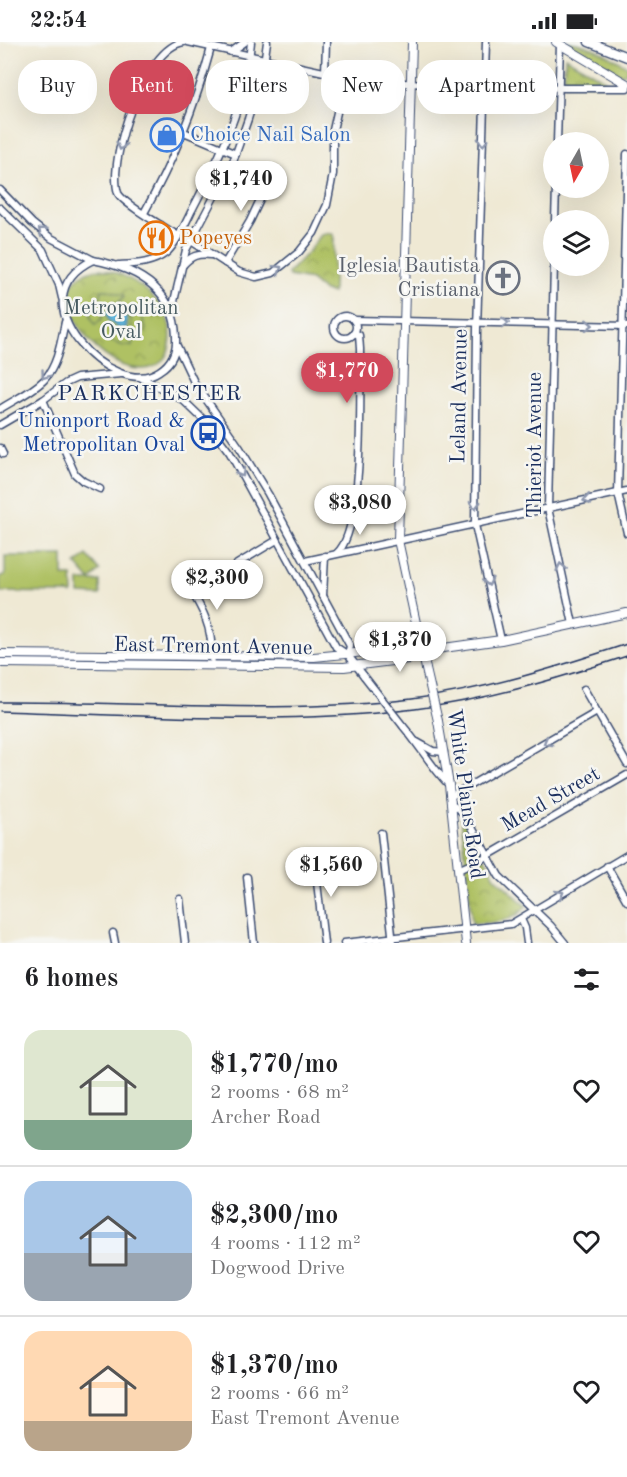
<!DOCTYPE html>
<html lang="en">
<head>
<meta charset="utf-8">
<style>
  :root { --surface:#fff; --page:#f2f2f2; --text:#202124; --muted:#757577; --line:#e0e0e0; --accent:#d1495b }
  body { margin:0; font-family:"Old Standard TT",serif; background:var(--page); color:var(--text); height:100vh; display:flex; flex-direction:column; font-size:22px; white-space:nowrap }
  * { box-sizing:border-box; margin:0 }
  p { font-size:20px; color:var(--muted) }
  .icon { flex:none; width:33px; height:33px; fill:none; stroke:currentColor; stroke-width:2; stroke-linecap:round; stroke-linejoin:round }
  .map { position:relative; height:901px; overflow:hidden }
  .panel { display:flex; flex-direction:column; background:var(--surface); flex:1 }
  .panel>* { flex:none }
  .banner { position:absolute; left:18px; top:18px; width:591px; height:54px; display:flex; gap:12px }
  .needle { width:39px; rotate:189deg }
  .buttons { position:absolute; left:543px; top:90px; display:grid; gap:12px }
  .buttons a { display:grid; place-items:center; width:66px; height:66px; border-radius:50%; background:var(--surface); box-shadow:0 6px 24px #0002; font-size:30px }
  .price { position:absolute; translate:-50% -51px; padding:0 14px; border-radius:21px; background:#fff; color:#222; font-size:20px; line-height:39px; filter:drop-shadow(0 2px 3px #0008) }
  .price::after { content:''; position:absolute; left:50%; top:36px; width:18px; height:14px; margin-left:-9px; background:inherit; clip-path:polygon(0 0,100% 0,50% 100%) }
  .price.on { background:var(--accent); color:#fff }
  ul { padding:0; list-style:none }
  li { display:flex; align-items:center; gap:18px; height:150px; padding:0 24px }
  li+li { border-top:2px solid var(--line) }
  li span { display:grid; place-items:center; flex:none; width:168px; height:120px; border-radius:18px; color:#555 }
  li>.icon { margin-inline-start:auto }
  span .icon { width:72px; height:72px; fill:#fffc; stroke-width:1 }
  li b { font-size:26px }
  h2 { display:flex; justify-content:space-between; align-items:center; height:72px; padding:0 24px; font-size:26px }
  .pill { padding:0 21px; border-radius:24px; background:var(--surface); box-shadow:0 6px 24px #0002; font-size:21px; line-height:54px }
  .pill.on { background:var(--accent); color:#fff }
  .status { display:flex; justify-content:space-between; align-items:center; height:42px; padding:0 30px; background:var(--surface); direction:ltr }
  .status svg { height:16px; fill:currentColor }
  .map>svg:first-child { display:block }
</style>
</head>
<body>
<div class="status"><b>22:54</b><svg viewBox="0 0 49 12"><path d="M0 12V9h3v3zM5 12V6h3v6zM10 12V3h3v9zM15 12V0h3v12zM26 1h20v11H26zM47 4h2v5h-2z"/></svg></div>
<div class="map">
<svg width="627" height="901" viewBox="0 0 627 901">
  <defs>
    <pattern id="grass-tufts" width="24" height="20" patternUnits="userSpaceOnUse" patternTransform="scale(1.5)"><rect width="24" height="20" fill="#afc164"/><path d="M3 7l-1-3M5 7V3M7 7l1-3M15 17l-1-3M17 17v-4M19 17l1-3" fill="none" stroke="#8e9d56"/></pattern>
    <pattern id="park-crowns" width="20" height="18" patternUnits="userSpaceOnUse" patternTransform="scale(1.5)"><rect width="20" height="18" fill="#afc164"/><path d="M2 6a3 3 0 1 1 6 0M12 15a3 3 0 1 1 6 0" fill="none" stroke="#8e9d56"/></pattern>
    <pattern id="water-rules" width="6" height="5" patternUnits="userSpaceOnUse" patternTransform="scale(1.5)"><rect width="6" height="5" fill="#64bae1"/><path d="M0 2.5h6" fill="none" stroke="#5298ba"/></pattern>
  </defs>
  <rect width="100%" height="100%" fill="#f6f6f2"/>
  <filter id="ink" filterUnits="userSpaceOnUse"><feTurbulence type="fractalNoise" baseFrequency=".0167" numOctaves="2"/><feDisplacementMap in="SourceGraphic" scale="12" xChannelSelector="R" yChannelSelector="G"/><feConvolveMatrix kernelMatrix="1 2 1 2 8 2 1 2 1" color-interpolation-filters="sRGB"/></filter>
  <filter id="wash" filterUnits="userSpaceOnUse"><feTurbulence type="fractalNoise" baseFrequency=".008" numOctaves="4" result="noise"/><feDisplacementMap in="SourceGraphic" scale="24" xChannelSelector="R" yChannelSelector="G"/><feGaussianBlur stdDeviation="1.35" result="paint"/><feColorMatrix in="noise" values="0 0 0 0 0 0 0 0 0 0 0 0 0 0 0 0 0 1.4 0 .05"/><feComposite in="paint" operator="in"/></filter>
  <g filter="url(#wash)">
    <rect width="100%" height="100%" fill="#efe9d4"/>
    <path fill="url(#grass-tufts)" stroke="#657861" stroke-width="1.5" d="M565,0C587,0 608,13 627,24V30L621,33Z"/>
    <g fill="url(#park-crowns)" stroke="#657861" stroke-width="1.5">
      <path d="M565,15L605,38V42L567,41L564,38Z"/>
      <path d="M329,191L334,193L333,251L324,249L311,238L289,234L288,231L309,209L321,193Z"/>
      <path d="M100,227C137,231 185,272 167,312C162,322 152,327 141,327C92,328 32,235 100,227Z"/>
      <path d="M461,774H463L495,835L526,864C516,880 490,882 472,881Z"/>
    </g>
    <g fill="#afc164" stroke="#657861" stroke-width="1.5">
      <path d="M102,248H108L123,253L124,255L118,261L106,262L100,256Z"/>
      <path d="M97,260L103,266L102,276L95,283L91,275L90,263Z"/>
      <path d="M136,271H141L146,288L144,291L138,293L132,287L131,275Z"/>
      <path d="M118,290L129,291L134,296L132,304H124L110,299Z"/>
      <path d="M87,513L100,529L90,538L76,522Z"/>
      <path d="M5,514H63V534H72L73,551L71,552L69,551L0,550V534L5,533Z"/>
      <path d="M79,539H100V553L79,552Z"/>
    </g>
    <path fill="url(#water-rules)" stroke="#4074a0" stroke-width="1.5" d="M111,265C121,266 130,275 126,286H118L109,279L106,271Z"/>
  </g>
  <g filter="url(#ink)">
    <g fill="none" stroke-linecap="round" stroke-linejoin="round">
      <g stroke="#3b4b70" stroke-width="9">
        <g id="minor">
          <path d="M188,0L369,40L565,46H627"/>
          <path d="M486,0L477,287L475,483L501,598"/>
          <path d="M231,10L245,0"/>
          <path d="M325,31L326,0"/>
          <path d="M184,90L236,112"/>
          <path d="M557,100L560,2"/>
          <path d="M627,112L618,451L627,491"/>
          <path d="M0,148L32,181L51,196L93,218"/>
          <path d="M0,166L43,208L59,243L62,256"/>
          <path d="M144,171C174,118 195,65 211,6"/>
          <path d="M555,178L556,146"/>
          <path d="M161,183L164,194L163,212"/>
          <path d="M177,193C166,186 122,161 118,151C107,117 145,5 184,0"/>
          <path d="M191,199L239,230L256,235L273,231L299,210L314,191L327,163L333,132V88L345,35"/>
          <path d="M93,218C135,226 174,246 176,294C177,308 172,321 159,329C114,360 12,257 93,218Z"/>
          <path d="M225,221L250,179L274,128"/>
          <path d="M554,222L548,466L573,582"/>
          <path d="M118,223C134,222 152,222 166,211C176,203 186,180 192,168C220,115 246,61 251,0"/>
          <path d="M183,223C191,214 198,211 211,213"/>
          <path d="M172,268L186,208L234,117L248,77L263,29L267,0"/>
          <circle cx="345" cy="285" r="11"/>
          <path d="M354,278L627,284"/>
          <path d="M177,304L194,340L240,406L268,452L350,604L348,613"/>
          <path d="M140,335L183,358L209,383L230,411L336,605L348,613L364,634"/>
          <path d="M43,358L75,432L83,439L100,447"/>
          <path d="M0,367C14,358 32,350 44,338C58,323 61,299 65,280"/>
          <path d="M0,383L43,358L66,341L77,336L121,332"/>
          <path d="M0,406L3,412"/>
          <path d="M337,511C365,486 360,347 360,307L359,293L354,291"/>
          <path d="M305,519L627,449"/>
          <path d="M237,522L277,498"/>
          <path d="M183,535C200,563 213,582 212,617"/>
          <path d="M323,554L325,514"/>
          <path d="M584,647L627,722"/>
          <path d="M403,684C420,704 430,723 449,743"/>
          <path d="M417,700L433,709L444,710"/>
          <path d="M450,755L597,670"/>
          <path d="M452,763L459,767L465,773L499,834L551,884L565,901"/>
          <path d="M381,791L393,901"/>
          <path d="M314,814L324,901"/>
          <path d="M607,824L627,859"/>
          <path d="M458,828L482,817L627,733"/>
          <path d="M247,835L254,901"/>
          <path d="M180,857L185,901"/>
          <path d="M521,877L525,886L527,901"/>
          <path d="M113,891L115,901"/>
          <path d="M344,901L511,882L627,813"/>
        </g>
      </g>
      <g stroke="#3b4b70" stroke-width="10">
        <g id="major">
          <path d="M412,0L398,498L426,627"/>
          <path d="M556,0L627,42"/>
          <path d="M0,612L314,615L406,606L422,609L501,598L627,571"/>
          <path d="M0,621L344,625L408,617L422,609"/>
          <path d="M438,679L449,743L466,901"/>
        </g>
      </g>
      <g stroke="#3b4b70" stroke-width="11">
        <path id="highway" d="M589,0L627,15"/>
      </g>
      <use href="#minor" stroke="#fff" stroke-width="6"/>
      <use href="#major" stroke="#fff" stroke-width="8"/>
      <use href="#highway" stroke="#fff" stroke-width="8"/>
      <g stroke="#1b2f5e" stroke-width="1.5">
        <path d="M0,660C137,659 275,673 412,657C486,648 557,625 627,602"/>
        <path d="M0,669C138,673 278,684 415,667C487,658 557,637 627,614"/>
      </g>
      <g stroke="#3b4b70" stroke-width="9" stroke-linecap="butt">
        <path id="minor-bridge" d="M364,634L403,684"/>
      </g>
      <g stroke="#3b4b70" stroke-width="10" stroke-linecap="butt">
        <path id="major-bridge" d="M426,627L438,679"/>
      </g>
      <use href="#minor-bridge" stroke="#fff" stroke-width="6"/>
      <use href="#major-bridge" stroke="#fff" stroke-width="8"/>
    </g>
    <defs><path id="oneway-chevron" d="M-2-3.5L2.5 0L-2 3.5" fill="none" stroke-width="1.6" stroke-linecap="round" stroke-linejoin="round" transform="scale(1.5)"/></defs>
    <g stroke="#8d97ae">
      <use href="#oneway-chevron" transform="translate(483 100) rotate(92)"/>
      <use href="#oneway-chevron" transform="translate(121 104) rotate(103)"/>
      <use href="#oneway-chevron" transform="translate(42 189) rotate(-142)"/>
      <use href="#oneway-chevron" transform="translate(278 227) rotate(-32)"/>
      <use href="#oneway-chevron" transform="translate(505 281) rotate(2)"/>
      <use href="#oneway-chevron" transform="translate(589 283) rotate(2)"/>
      <use href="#oneway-chevron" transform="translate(45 333) rotate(126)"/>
      <use href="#oneway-chevron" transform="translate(241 431) rotate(60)"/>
      <use href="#oneway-chevron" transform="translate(587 458) rotate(168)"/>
      <use href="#oneway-chevron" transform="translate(475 463) rotate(91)"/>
      <use href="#oneway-chevron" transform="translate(561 525) rotate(-102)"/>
      <use href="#oneway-chevron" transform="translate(488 540) rotate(77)"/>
      <use href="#oneway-chevron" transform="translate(547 700) rotate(150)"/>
      <use href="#oneway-chevron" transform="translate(560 852) rotate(-30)"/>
    </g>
  </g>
  <defs>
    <g id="shop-ring" transform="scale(1.725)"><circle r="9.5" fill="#f6f6f2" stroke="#3f7fe0" stroke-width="1.5"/><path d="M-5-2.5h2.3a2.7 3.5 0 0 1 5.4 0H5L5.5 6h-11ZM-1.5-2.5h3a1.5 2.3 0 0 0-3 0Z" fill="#3f7fe0"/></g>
    <g id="restaurant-ring" transform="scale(1.725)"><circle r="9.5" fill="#f6f6f2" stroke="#e8710a" stroke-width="1.5"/><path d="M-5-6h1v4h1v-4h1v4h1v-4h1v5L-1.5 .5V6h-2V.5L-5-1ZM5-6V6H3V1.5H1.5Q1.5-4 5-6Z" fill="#e8710a"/></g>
    <g id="church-ring" transform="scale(1.725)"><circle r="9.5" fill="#f6f6f2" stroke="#6b7280" stroke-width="1.5"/><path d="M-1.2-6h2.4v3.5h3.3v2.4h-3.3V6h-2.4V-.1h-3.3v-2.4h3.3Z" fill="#6b7280"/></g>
    <g id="bus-ring" transform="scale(1.725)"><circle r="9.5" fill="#f6f6f2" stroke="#1a4fb4" stroke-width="1.5"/><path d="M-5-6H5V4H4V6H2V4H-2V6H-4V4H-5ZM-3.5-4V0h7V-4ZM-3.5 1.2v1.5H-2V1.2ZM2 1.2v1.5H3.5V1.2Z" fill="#1a4fb4"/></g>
  </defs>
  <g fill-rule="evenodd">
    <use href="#shop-ring" x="167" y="93"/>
    <use href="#restaurant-ring" x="156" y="196"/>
    <use href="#church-ring" x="503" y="236"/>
    <use href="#bus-ring" x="208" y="391"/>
  </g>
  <g text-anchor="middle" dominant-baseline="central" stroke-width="5" stroke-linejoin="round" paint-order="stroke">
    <g font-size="21" fill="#366cbe" stroke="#f6f6f2" text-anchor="start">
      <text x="190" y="93">Choice Nail Salon</text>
    </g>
    <g font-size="21" fill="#c56008" stroke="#f6f6f2" text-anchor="start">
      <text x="179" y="196">Popeyes</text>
    </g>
    <g font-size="21" fill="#5b616d" stroke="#f6f6f2" text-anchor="end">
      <text x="480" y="224">Iglesia Bautista<tspan x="480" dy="24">Cristiana</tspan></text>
    </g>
    <g font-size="21" fill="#475b60" stroke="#f6f6f2">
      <text x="121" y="266">Metropolitan<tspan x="121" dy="24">Oval</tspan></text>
    </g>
    <g font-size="21" fill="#1b2f5e" stroke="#f6f6f2">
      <text transform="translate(460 354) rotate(-89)">Leland Avenue</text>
      <text transform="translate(535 403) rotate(-90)">Thieriot Avenue</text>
      <text transform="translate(213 605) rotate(1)">East Tremont Avenue</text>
      <text transform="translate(465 752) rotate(82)">White Plains Road</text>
      <text transform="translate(551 758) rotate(-30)">Mead Street</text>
    </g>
    <g font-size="21" fill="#164399" stroke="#f6f6f2" text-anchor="end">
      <text x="185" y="379">Unionport Road &amp;<tspan x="185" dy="24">Metropolitan Oval</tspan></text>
    </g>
    <g font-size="22" letter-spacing="1.5" fill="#1b2f5e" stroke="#f6f6f2">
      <text x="150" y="352">PARKCHESTER</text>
    </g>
  </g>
</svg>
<div class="buttons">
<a><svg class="needle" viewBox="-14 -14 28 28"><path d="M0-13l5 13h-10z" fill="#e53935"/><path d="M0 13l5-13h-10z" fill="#757577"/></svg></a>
<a><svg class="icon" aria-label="layers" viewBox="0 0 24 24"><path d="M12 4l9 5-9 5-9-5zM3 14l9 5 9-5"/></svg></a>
</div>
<b class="price" style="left:241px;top:170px">$1,740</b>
<b class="price on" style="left:347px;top:362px">$1,770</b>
<b class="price" style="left:360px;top:494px">$3,080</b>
<b class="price" style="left:217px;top:569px">$2,300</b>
<b class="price" style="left:400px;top:631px">$1,370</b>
<b class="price" style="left:331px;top:856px">$1,560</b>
<div class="banner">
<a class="pill">Buy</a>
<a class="pill on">Rent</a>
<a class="pill">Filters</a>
<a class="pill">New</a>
<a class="pill">Apartment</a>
</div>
</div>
<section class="panel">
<h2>6 homes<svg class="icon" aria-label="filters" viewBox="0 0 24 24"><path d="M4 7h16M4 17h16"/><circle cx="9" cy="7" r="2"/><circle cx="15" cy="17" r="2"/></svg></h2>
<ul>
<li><span style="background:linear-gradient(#dfe7d0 75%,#7fa58c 0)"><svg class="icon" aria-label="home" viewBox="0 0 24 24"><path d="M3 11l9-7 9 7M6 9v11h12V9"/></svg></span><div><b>$1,770/mo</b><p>2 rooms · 68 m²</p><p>Archer Road</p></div><svg class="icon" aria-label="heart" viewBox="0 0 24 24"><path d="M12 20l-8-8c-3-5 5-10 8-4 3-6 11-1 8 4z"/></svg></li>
<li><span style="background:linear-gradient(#a9c7e8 60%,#9aa5b1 0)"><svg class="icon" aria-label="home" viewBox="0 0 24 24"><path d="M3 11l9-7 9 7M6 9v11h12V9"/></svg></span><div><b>$2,300/mo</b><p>4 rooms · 112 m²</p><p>Dogwood Drive</p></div><svg class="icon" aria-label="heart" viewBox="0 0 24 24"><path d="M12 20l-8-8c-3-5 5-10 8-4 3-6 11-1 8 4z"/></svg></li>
<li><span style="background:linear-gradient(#ffd9b3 75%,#b9a48a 0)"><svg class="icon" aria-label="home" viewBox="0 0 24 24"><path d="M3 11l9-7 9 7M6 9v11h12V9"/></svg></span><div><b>$1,370/mo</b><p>2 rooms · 66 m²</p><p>East Tremont Avenue</p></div><svg class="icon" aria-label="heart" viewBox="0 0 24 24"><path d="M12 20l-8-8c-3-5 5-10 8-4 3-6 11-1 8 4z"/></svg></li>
</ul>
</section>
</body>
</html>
